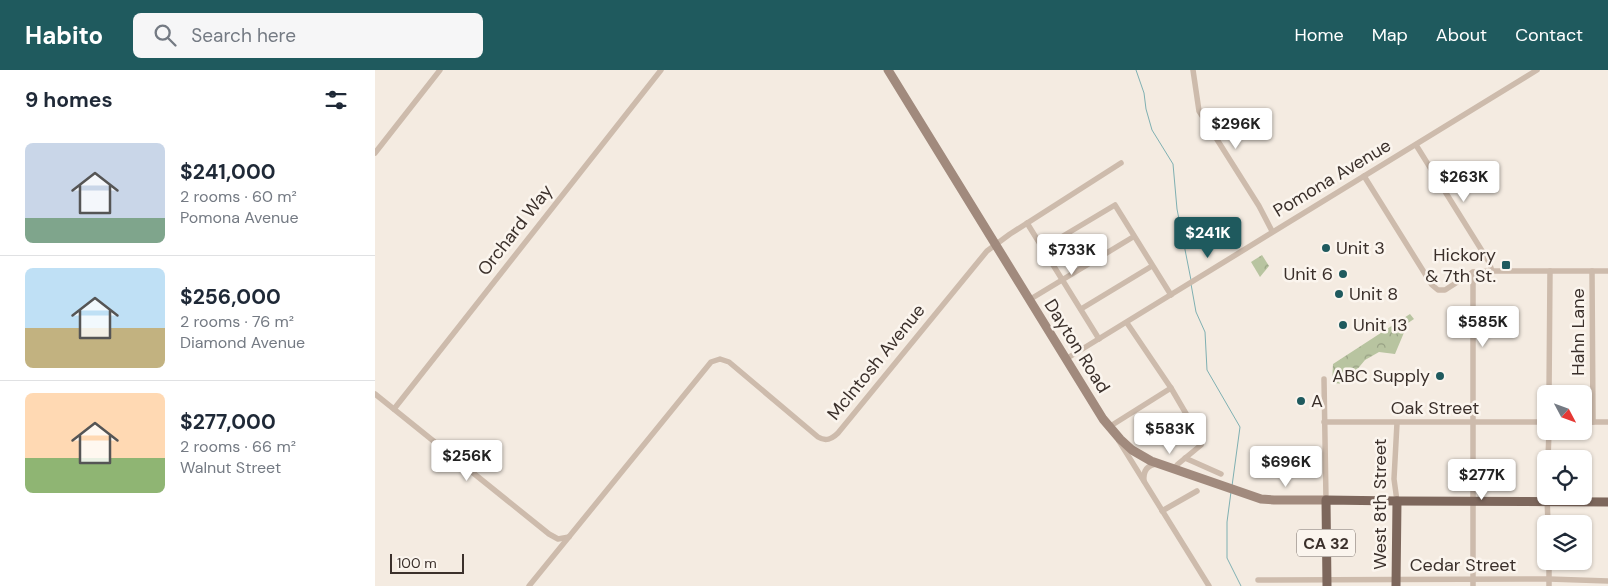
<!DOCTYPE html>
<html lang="en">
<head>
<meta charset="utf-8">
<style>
  :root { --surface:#fff; --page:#f6f6f7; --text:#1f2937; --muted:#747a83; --line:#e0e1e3; --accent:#1f5a5e }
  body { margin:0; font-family:"DM Sans",sans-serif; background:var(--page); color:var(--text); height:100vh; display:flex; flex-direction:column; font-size:19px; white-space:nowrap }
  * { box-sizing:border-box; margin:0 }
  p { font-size:16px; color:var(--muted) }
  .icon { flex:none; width:28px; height:28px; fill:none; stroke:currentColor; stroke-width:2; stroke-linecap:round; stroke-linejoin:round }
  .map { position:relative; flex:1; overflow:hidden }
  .panel { display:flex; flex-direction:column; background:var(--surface); width:375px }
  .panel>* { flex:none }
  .needle { width:32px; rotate:131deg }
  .controls { position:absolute; left:1162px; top:315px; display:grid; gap:10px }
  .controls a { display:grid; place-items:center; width:55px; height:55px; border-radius:8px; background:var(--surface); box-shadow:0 1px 4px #0004; font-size:25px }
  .scale { position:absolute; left:15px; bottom:12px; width:74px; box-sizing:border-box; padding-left:5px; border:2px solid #3b302b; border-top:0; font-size:14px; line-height:18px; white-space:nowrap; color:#3b302b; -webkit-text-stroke:4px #fbf5ee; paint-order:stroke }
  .price { position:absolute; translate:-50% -42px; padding:0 11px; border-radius:5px; background:#fff; color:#222; font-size:16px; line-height:32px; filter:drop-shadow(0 1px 2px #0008) }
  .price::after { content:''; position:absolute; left:50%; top:30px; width:15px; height:11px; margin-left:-8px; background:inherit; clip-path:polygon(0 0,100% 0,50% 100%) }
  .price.current { background:var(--accent); color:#fff }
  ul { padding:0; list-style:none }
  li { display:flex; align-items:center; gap:15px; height:125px; padding:0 25px }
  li+li { border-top:1px solid var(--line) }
  li span { display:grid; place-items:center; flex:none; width:140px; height:100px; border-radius:8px; color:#555 }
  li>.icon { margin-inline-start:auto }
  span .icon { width:60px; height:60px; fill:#fffc; stroke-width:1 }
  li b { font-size:21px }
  h2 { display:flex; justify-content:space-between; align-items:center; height:60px; padding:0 25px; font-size:21px }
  header { display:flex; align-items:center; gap:30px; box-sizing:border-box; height:70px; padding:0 25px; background:var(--accent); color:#fff }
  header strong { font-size:24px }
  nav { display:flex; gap:28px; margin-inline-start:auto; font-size:18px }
  .search { width:350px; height:45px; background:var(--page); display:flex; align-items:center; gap:12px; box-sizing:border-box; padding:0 18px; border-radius:8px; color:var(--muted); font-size:19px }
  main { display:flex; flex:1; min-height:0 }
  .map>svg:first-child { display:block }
</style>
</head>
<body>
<header>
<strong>Habito</strong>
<div class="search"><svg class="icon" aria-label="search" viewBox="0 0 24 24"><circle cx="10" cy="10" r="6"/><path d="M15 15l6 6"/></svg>Search here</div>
<nav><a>Home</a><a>Map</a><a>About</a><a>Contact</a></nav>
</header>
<main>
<section class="panel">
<h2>9 homes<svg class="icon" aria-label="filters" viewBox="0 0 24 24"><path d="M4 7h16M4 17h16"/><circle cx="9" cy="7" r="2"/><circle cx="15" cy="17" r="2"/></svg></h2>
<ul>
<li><span style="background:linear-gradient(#c9d6e8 75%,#7fa58c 0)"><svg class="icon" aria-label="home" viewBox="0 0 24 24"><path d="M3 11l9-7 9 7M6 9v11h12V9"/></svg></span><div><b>$241,000</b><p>2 rooms · 60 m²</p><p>Pomona Avenue</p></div></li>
<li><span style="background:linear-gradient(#bfe0f5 60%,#c2b280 0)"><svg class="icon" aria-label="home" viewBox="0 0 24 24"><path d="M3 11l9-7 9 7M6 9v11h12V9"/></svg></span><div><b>$256,000</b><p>2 rooms · 76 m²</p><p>Diamond Avenue</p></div></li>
<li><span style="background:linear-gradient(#ffd9b3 65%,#8fb573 0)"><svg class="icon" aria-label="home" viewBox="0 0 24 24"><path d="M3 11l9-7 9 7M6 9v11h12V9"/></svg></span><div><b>$277,000</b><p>2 rooms · 66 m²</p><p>Walnut Street</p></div></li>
</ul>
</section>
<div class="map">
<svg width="1233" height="516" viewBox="0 0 1233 516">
  <defs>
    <pattern id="park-crowns" width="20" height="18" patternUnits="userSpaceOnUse" patternTransform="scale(1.25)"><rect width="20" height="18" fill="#b8c4a0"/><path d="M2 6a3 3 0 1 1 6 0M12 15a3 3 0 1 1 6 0" fill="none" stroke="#97a083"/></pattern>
  </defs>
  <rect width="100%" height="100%" fill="#f4ebe1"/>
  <g fill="url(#park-crowns)">
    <path d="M887,185L894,196L885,207L876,192Z"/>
    <path d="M1035,244L1039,249L1033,253L1020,284L1004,282L990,290L970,314L957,313L958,294Z"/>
  </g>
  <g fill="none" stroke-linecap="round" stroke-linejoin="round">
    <g stroke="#7fb0b2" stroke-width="1">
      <path d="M761,0L769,23L771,39L777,60L798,94L802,139L816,210"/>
      <path d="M816,214L821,242L830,262L832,300L865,357L857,416"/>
      <path d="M856,422L852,452V488L866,516"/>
    </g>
    <g stroke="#cdbbac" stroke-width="5.5">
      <path d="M818,0L824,41L884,136L897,161"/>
      <path d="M1041,75L1114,192L1117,201"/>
      <path d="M0,83L65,0"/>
      <path d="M989,106L1057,215L1063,220H1070L1098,202L1117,201H1233"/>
      <path d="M652,153L724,269"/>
      <path d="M668,178L740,135L796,225"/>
      <path d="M1217,201L1218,352"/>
      <path d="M654,230L758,167"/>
      <path d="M706,239L777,196"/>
      <path d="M752,253L796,318L827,371L826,375L803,394L799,399"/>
      <path d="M691,289L1162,0"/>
      <path d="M949,309L951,430"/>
      <path d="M0,324L174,464L183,469L194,467"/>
      <path d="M1174,324L1175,201"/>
      <path d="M19,339L286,0"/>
      <path d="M949,352H1171"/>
      <path d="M1209,352H1233"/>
      <path d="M1022,353L1019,409L1022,431"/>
      <path d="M736,359L734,357L796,318"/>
      <path d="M744,371L834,516"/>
      <path d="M810,388L846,404"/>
      <path d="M1173,389L1174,361"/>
      <path d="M769,411C768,401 772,395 782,394"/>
      <path d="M1172,426L1173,454"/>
      <path d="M787,441L822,421"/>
      <path d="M1174,491V516"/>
      <path d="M883,510L1174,509L1233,511"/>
      <path d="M154,516L336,292L345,289L354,292L443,367C451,372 457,369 463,363L612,181L635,164L746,93"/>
      <path d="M1098,516V202"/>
    </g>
    <path stroke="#a18a7d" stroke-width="9" d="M513,0L728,349L745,369L757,380L776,391L886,429L899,430H951"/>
    <g stroke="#7d675c" stroke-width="9">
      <path d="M952,516L951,430L1022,431L1233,432"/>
      <path d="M1021,516L1022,431"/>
    </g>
  </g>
  <g fill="#1f5a5e" stroke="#fbf5ee" stroke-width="2">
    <circle cx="951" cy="178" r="5"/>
    <rect x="1126" y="190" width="10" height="10" rx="2.5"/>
    <circle cx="968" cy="204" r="5"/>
    <circle cx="964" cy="224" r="5"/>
    <circle cx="968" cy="255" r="5"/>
    <circle cx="1065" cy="306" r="5"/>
    <circle cx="926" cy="331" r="5"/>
  </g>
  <g text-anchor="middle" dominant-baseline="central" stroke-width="5" stroke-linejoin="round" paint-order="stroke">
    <rect fill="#fbf5ee" stroke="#756b66" stroke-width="1" x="922" y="459.5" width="58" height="27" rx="4"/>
    <g font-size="16" font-weight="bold" fill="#3b302b">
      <text x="951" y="473">CA 32</text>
    </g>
    <g font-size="18" fill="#3b302b" stroke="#fbf5ee">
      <text transform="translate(957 108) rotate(-31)">Pomona Avenue</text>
      <text transform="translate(140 160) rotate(-52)">Orchard Way</text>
      <text transform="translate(1203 262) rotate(-90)">Hahn Lane</text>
      <text transform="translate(702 276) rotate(58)">Dayton Road</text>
      <text transform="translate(501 292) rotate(-51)">McIntosh Avenue</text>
      <text x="1060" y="338">Oak Street</text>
      <text transform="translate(1005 434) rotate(-90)">West 8th Street</text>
      <text x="1088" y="495">Cedar Street</text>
    </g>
    <g font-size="18" fill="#3b302b" stroke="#fbf5ee" text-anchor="start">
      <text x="961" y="178">Unit 3</text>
      <text x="1121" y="185" text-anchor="end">Hickory<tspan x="1121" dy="21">&amp; 7th St.</tspan></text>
      <text x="958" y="204" text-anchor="end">Unit 6</text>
      <text x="974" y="224">Unit 8</text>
      <text x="978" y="255">Unit 13</text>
      <text x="1055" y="306" text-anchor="end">ABC Supply</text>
      <text x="936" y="331">A</text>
    </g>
  </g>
</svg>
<div class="controls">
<a><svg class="needle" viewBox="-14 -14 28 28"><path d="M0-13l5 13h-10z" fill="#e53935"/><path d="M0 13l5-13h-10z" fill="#747a83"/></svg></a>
<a><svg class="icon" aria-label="locate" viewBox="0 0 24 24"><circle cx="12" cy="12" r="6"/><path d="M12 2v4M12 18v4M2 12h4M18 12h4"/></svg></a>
<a><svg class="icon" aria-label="layers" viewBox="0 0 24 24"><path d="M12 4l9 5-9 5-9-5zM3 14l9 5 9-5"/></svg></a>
</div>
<div class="scale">100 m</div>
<b class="price" style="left:861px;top:80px">$296K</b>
<b class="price" style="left:1089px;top:133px">$263K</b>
<b class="price current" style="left:833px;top:189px">$241K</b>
<b class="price" style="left:697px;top:206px">$733K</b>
<b class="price" style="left:1108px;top:278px">$585K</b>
<b class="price" style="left:795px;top:385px">$583K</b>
<b class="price" style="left:92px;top:412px">$256K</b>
<b class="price" style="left:911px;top:418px">$696K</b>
<b class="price" style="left:1107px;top:431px">$277K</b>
</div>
</main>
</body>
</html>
